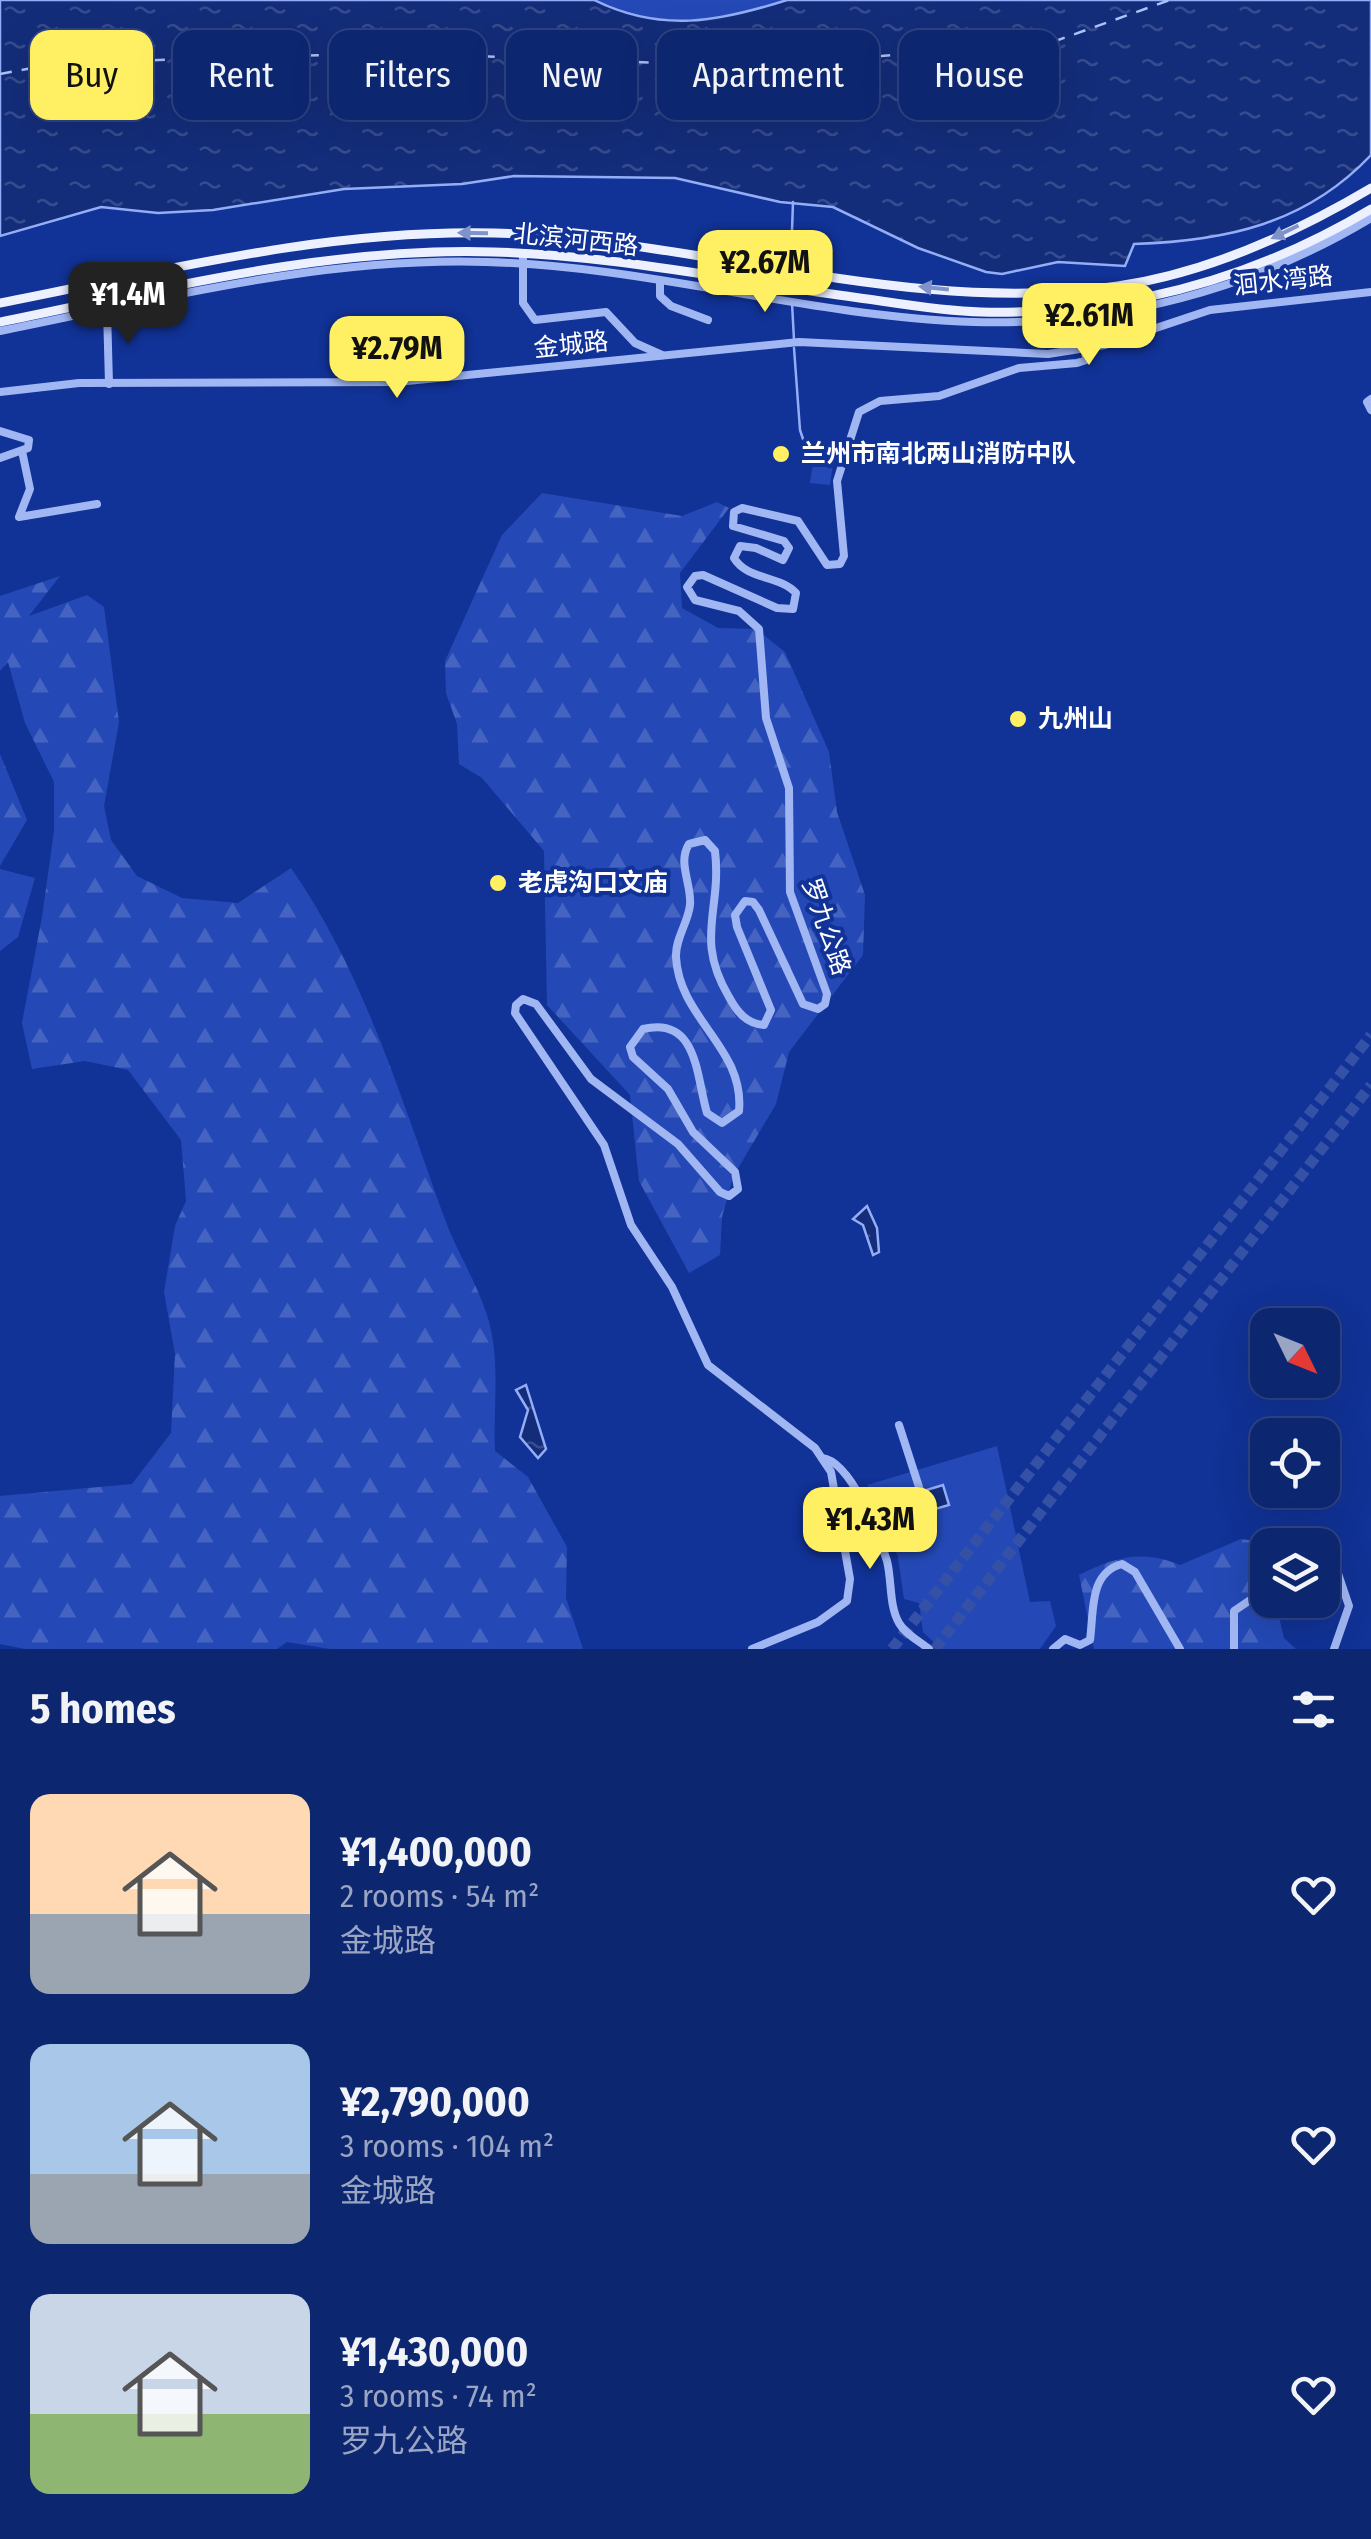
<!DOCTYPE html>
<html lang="en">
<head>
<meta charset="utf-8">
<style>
  :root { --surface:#0d2670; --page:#162e75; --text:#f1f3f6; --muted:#9aa5c3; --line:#2d4383; --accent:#fff063 }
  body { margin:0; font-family:"Fira Sans Condensed","Noto Sans SC",sans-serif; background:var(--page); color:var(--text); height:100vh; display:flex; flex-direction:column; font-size:38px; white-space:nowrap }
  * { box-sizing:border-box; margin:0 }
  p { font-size:32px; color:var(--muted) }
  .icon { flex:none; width:55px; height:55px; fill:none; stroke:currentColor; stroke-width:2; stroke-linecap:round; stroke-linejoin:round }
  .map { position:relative; height:1649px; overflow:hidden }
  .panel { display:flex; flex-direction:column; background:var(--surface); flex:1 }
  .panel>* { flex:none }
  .guide { position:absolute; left:30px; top:30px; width:1312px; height:90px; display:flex; gap:20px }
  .needle { width:65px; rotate:133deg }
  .controls { position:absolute; left:1250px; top:1308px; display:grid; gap:20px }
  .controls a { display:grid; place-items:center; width:90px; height:90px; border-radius:20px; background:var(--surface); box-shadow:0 10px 40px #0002,0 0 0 2px var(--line); font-size:50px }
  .price { position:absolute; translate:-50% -85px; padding:0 22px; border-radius:20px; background:var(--accent); color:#111; font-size:32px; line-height:65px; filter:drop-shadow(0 2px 5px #0008) }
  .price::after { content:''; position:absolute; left:50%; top:60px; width:30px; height:22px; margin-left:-15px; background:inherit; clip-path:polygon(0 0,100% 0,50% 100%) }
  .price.active { background:#222; color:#fff }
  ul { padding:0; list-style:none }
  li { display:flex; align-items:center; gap:30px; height:250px; padding:0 30px }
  li span { display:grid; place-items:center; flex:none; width:280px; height:200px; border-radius:20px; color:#555 }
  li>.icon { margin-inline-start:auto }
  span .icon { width:120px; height:120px; fill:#fffc; stroke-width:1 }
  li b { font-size:42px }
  h2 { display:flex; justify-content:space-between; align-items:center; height:120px; padding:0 30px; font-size:42px }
  .pill { padding:0 35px; border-radius:20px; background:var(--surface); box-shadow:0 10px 40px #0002,0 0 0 2px var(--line); font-size:35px; line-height:90px }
  .pill.active { background:var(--accent); color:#111 }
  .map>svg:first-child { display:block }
</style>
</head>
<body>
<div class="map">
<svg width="1371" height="1649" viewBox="0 0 1371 1649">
  <defs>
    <pattern id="forest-firs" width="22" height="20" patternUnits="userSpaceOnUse" patternTransform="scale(2.5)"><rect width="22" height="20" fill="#2449b6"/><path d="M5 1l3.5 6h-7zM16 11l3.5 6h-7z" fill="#4564c1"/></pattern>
    <pattern id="water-ripples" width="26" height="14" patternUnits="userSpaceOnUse" patternTransform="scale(2.5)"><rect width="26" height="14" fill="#142d7a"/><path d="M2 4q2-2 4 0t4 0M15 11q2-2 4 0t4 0" fill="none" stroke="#374c8e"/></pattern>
  </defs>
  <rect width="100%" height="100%" fill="#113296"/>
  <g fill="url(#forest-firs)">
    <path d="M542,493L682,516L717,502L729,508L680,573L682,608L718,628L756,629L785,652L829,752L837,812L865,895L863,955L789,1052L776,1104L733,1177L722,1217L720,1255L689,1273L639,1181L630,1095L547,1005L544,851L482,778L459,764L457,724L446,693L445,661L502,535Z"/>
    <path d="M60,576L29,616L87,595L104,607L119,722L104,806L111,840L137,876L182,898L238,903L291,868C364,973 401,1098 444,1217C456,1250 476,1281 487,1315C501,1359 493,1405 495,1451L528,1477L567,1547L566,1598L583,1649H330L287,1642L277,1649H25L0,1644V1496L132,1484L171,1433L175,1354L164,1292L175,1226L186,1201L181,1140L128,1070L85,1061L32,1069L22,1023L42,917L54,831V782L25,723L8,662L0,671V596Z"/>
    <path d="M0,754L27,820L0,866Z"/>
    <path d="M0,869L35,878L18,937L0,951Z"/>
    <path d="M1241,1539L1262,1542L1268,1600H1275L1284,1638L1296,1649H1094L1079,1575C1114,1557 1143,1549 1180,1565Z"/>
  </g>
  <g fill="#2449b6">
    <path d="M594,0H787C721,21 658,32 594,0Z"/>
    <path d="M814,455L834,457L830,485L810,483Z"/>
    <path d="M997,1446L1030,1602L1050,1601L1056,1626L1040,1649H941L923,1632L919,1603L904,1599L898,1557L867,1485Z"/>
  </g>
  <g fill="url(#water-ripples)" stroke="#93aef7" stroke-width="2.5">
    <path d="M0,0H594C661,33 718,22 787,0H1371V155C1306,224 1226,241 1134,244L1125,266L1058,262L1002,274L986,272L918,248L833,207L780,202L675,178L514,176L462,184L344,189L213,210L158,213L101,207L0,236Z"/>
    <path d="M867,1206L877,1228L879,1252L873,1255L863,1225L853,1219Z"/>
    <path d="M526,1385L546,1449L538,1458L520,1437L528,1410L516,1390Z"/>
    <path d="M943,1485L949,1505L908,1517L903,1497Z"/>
  </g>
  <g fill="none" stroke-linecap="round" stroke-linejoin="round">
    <g stroke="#93aef7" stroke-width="2.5">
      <path d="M791,260L793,202"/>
      <path d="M792,303L794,340"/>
      <path d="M794,348L800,430L805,445"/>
    </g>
    <path stroke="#adc2fa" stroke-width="2.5" stroke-dasharray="12 10" stroke-linecap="butt" d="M0,74L58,63L393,53L743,66L1047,44L1170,0"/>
    <g stroke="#3551a6" stroke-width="11" stroke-dasharray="11 5.5" stroke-linecap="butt">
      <path d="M892,1649L1371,1035"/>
      <path d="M935,1649L1371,1085"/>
    </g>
    <g stroke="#a1b7f3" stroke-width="8">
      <path d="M523,253V303L535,320L606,312L635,343L662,355"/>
      <path d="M660,281V296L671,306L708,320"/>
      <path d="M107,310L109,384"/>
      <path d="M0,331C160,299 321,257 486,262C650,266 810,317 974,322C1114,326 1251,290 1371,218"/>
      <path d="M0,392L79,383L397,382L799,342L1048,354L1105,345L1210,310L1371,292"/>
      <path d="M1371,399L1367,402L1371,410"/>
      <path d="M0,431L29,440L28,448L0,458"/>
      <path d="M22,451L30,489L19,517L97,504"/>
      <path d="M899,1425L929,1518"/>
      <path d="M822,1458C851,1461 879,1535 887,1561C892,1581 889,1606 899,1623C905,1634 919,1641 929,1649"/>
      <path d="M1322,1549L1331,1553L1349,1606L1334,1649"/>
      <path d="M752,1649L818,1622L847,1601L850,1579L831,1472L815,1448L708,1365L672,1287L631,1225L604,1145L515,1013L516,1005L523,999L536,1004L591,1079L678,1144L720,1192L729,1196L738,1189L735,1172L693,1132L668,1089L633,1057L630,1047L643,1029C698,1016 696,1076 707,1113L722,1123L739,1111C745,1048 679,1019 676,957C675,939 688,923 690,905C692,884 677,863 689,844L705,840L715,851C722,911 694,938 729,997C737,1012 747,1024 764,1025L771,1010L737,927L735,915L745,901L753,902L759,910L803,1004L818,1009L825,1004L827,994L790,892L789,788L766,718L759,629L739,611L695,600L687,587L695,576L703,575L777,608L793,609L796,593C779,575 747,580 734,558L740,546L756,548L783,560L789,548L784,541L733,526L734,512L742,508L798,521L827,565L840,564L844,556L837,481L859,412L880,401L939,396L1019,368L1077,363L1086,360L1085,349"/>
      <path d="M1053,1649L1065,1639L1080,1645L1090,1640C1094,1610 1089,1573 1122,1564L1135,1572L1180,1649"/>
      <path d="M1234,1649V1611L1262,1592L1268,1564"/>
    </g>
    <g stroke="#edf1ff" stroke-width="9">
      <path d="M0,303C163,271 326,229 494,233C702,239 909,317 1118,286C1207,273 1295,233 1371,188"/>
      <path d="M0,322C163,289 326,247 493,252C611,255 730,280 846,296C891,302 937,311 981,312C1120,315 1252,280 1371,209"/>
    </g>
  </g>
  <defs><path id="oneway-solid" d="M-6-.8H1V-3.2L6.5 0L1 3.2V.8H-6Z" transform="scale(2.5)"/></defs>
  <g fill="#7f92ca">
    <use href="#oneway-solid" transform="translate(1285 232) rotate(154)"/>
    <use href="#oneway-solid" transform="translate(473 233) rotate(-179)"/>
    <use href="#oneway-solid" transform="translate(934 288) rotate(-174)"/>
  </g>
  <g fill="#fff063" stroke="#113296" stroke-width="4">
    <circle cx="781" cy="454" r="10"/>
    <circle cx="1018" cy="719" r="10"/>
    <circle cx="498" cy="883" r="10"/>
  </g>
  <g text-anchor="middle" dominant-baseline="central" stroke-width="8" stroke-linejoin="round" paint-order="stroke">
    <g font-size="25" fill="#fff" stroke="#113296">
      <text transform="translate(576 240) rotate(6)">北滨河西路</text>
      <text transform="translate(1283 281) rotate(-6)">洄水湾路</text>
      <text transform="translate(571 345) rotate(-6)">金城路</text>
      <text transform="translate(826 927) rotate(71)">罗九公路</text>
    </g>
    <g font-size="25" font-weight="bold" fill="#fff" stroke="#113296" text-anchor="start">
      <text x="801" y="454">兰州市南北两山消防中队</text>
      <text x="1038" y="719">九州山</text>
      <text x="518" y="883">老虎沟口文庙</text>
    </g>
  </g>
</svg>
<div class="controls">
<a><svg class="needle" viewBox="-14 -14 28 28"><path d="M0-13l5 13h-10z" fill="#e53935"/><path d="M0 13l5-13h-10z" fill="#9aa5c3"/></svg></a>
<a><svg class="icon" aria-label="locate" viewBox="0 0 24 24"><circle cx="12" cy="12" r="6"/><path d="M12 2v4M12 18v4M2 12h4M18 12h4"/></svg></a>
<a><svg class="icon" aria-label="layers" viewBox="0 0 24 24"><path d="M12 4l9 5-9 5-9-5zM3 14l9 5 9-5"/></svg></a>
</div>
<b class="price" style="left:765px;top:315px">¥2.67M</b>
<b class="price active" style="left:128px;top:347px">¥1.4M</b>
<b class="price" style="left:1089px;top:368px">¥2.61M</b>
<b class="price" style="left:397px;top:401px">¥2.79M</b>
<b class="price" style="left:870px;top:1572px">¥1.43M</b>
<div class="guide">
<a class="pill active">Buy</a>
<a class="pill">Rent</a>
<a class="pill">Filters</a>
<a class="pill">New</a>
<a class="pill">Apartment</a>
<a class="pill">House</a>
</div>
</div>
<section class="panel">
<h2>5 homes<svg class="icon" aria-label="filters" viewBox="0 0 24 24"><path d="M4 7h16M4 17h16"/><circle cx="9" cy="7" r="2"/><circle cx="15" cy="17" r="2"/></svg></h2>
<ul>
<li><span style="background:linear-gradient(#ffd9b3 60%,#9aa5b1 0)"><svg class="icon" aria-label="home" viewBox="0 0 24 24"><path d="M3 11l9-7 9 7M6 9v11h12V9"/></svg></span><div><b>¥1,400,000</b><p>2 rooms · 54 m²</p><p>金城路</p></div><svg class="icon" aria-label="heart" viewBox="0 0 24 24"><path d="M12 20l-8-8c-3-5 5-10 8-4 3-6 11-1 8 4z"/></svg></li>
<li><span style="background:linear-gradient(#a9c7e8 65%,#9aa5b1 0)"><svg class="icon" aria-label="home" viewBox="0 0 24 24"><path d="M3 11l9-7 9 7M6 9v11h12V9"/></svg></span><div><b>¥2,790,000</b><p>3 rooms · 104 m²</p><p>金城路</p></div><svg class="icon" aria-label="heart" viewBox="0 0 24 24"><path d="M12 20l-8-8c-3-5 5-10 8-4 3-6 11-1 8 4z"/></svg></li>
<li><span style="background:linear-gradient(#c9d6e8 60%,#8fb573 0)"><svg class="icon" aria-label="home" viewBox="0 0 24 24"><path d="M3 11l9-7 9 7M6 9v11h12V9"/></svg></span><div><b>¥1,430,000</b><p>3 rooms · 74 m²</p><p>罗九公路</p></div><svg class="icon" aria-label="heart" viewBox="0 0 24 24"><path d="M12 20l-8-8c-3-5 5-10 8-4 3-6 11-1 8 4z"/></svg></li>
</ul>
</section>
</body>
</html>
